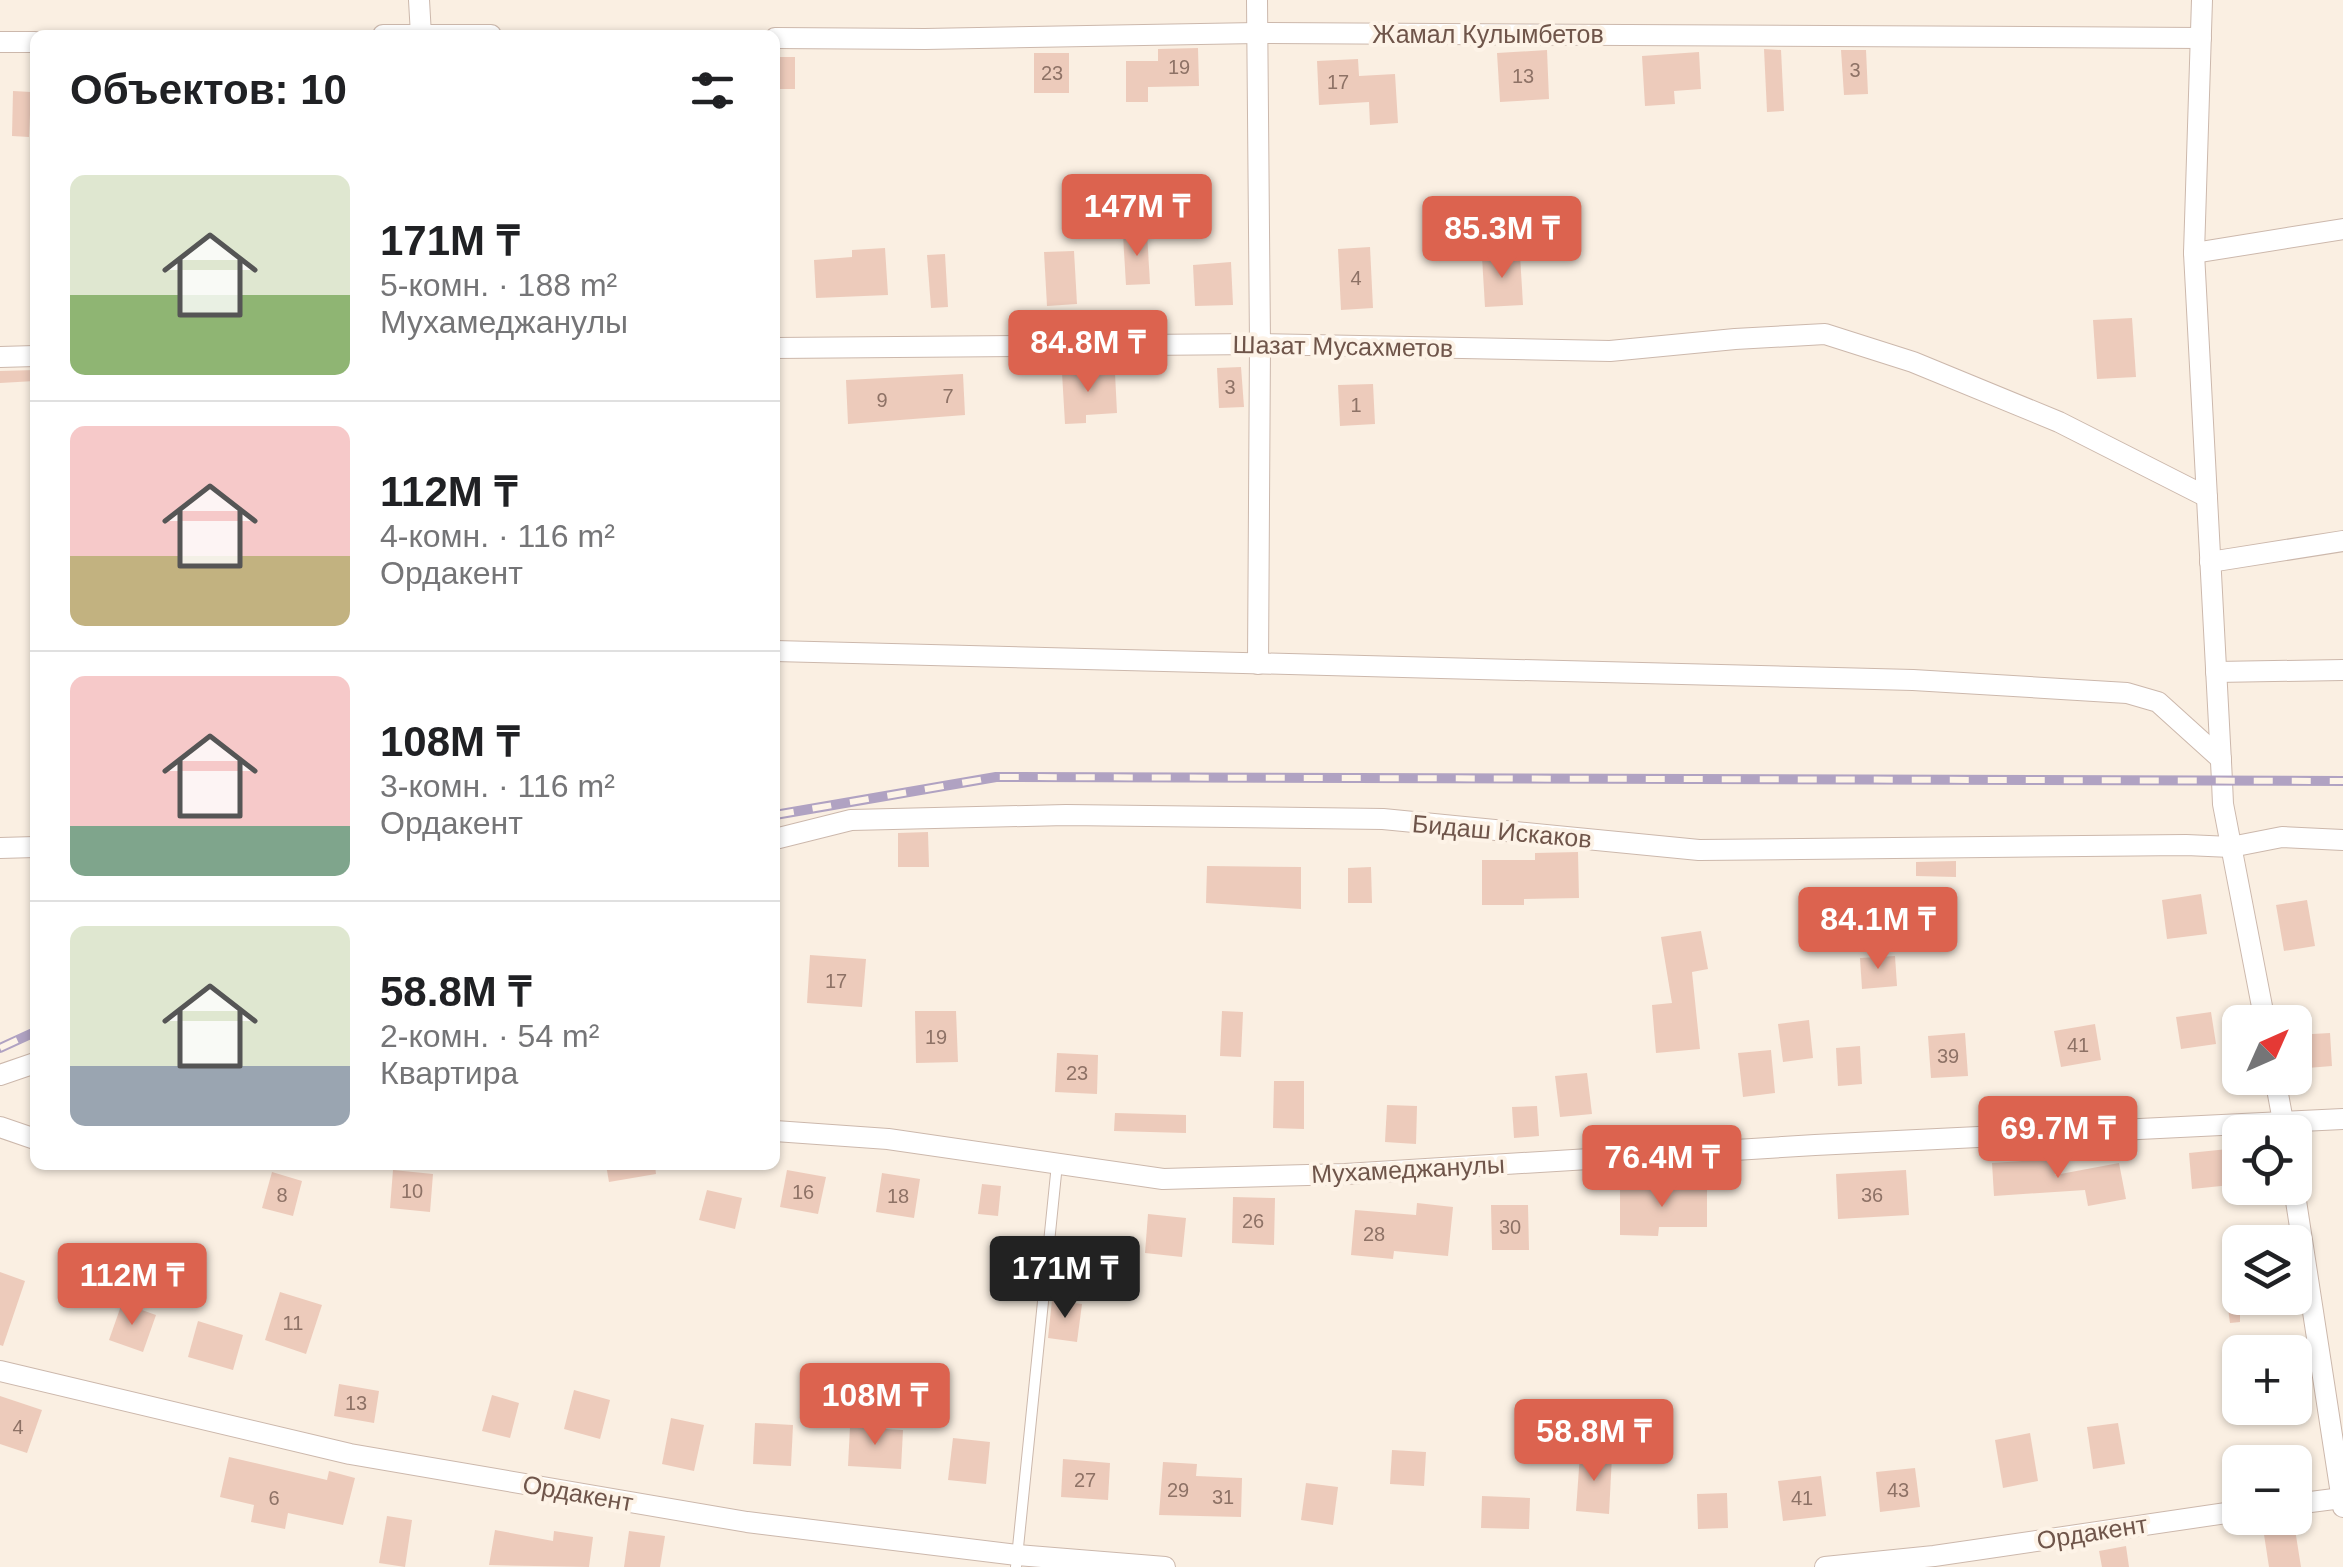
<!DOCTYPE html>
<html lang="ru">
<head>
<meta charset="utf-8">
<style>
  :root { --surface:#fff; --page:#f2f2f2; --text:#202124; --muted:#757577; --line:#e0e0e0; --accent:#dc634f }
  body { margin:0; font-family:Arial,sans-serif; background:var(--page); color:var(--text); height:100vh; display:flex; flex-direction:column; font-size:38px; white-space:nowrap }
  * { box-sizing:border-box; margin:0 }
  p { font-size:32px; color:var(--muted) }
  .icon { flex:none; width:55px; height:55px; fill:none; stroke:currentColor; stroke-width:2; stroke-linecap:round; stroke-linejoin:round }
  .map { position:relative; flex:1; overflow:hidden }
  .details { position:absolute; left:30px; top:30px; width:750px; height:1140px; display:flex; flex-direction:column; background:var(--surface); border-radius:15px; box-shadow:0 2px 8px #0004 }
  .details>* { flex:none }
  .needle { width:65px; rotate:45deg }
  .fabs { position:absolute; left:2222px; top:1005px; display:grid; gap:20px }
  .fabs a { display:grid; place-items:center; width:90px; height:90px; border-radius:15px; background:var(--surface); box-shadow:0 2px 8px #0004; font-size:50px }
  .price { position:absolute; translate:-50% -85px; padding:0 22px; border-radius:10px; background:var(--accent); color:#fff; font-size:32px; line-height:65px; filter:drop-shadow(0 2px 5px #0008) }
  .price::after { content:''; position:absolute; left:50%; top:60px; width:30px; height:22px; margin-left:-15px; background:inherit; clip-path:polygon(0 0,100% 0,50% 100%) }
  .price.active { background:#222; color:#fff }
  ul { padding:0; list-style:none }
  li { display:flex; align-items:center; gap:30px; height:250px; padding:0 40px }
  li+li { border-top:2px solid var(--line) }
  li span { display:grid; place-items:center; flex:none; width:280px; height:200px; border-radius:15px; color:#555 }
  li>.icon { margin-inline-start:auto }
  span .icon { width:120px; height:120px; fill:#fffc; stroke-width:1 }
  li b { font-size:42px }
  h2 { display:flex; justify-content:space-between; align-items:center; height:120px; padding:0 40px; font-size:42px }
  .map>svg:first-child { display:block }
</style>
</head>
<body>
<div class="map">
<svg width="2343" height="1567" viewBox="0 0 2343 1567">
  <rect width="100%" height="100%" fill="#faefe2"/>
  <g fill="#edcbbb">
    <path d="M1198,48L1199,86L1148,87V102H1126V61H1158V49Z"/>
    <path d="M1764,49L1781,50L1784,111L1767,112Z"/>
    <path d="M1547,50L1549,99L1500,102L1497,53Z"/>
    <path d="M1841,50H1866L1868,94L1844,95Z"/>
    <path d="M1699,52L1701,89L1674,91L1675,104L1645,106L1642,56Z"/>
    <rect x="1034" y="53" width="35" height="40"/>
    <rect x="775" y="57" width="20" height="32"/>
    <path d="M1358,59L1359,76L1395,74L1398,123L1370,125L1369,102L1319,105L1317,61Z"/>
    <path d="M13,91L31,92L29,137L12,136Z"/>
    <path d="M1147,233L1150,284L1126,285L1123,235Z"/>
    <path d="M1370,247L1373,308L1341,310L1338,249Z"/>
    <path d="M885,248L888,295L816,298L814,260L852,257V250Z"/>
    <path d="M1074,251L1077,304L1047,306L1044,252Z"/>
    <path d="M945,254L948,307L931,308L927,255Z"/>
    <path d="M1520,255L1523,305L1485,307L1482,257Z"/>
    <path d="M1231,262L1233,305L1195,306L1193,265Z"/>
    <path d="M2132,318L2136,377L2097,379L2093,320Z"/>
    <path d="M1241,367L1244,407L1219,408L1217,368Z"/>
    <path d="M35,370V381L0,383V371Z"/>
    <path d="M1083,372L1115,373L1117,413L1086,415V423L1065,424L1062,373Z"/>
    <path d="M963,374L965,415L848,424L846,380Z"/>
    <path d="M1373,384L1375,424L1340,426L1338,385Z"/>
    <path d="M928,832L929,867H898V833Z"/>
    <path d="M1578,852L1579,898L1524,899V905H1482V860H1535V853Z"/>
    <path d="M1956,861V877L1916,876V862Z"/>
    <path d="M1207,866L1301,867V909L1206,903Z"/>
    <path d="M1371,867L1372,903H1348V868Z"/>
    <path d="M2201,894L2207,934L2167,939L2162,900Z"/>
    <path d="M2307,900L2315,946L2284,951L2276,905Z"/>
    <path d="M1701,931L1708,969L1692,972L1700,1049L1656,1053L1652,1005L1672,1003L1661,937Z"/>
    <path d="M810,955L866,959L862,1007L807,1003Z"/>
    <path d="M1895,956L1897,986L1862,989L1860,958Z"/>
    <path d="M915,1011H956L958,1062L916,1063Z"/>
    <path d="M1222,1011L1243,1012L1241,1057L1220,1056Z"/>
    <path d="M2211,1012L2216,1044L2181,1049L2176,1017Z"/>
    <path d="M1809,1020L1813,1058L1783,1062L1778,1024Z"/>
    <path d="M2095,1024L2101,1060L2061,1067L2054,1031Z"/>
    <path d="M1965,1033L1968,1076L1931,1078L1928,1036Z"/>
    <path d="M2330,1033L2332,1066L2295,1069V1035Z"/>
    <path d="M1860,1046L1862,1084L1838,1086L1836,1048Z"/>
    <path d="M1771,1050L1775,1093L1743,1097L1738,1053Z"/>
    <path d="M1057,1053L1098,1055L1097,1094L1055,1092Z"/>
    <path d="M1587,1073L1592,1114L1560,1117L1555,1076Z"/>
    <path d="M1274,1081H1304V1129L1273,1128Z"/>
    <path d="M1387,1105L1417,1106L1416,1144L1385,1142Z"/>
    <path d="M1537,1106L1539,1136L1514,1138L1512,1107Z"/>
    <path d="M1115,1113L1186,1115V1133L1114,1131Z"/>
    <path d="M2228,1149L2231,1185L2192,1189L2189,1153Z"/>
    <path d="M2054,1159L2055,1175L2119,1163L2126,1199L2088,1206L2085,1190L1994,1196L1992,1163Z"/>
    <path d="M606,1165H655L656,1174L609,1182Z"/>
    <path d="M393,1170L433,1174L430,1212L390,1208Z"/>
    <path d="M787,1170L826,1177L818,1214L780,1207Z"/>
    <path d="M1906,1170L1909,1215L1838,1219L1836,1174Z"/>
    <path d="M272,1172L302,1181L293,1216L262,1208Z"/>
    <path d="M882,1173L920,1179L914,1218L876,1212Z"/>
    <path d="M982,1184L1001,1186L998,1216L978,1214Z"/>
    <path d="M1670,1187H1707V1227H1659L1658,1236L1620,1235V1189L1670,1190Z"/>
    <path d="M707,1190L742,1198L735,1229L699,1220Z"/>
    <path d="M1233,1197L1275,1198L1274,1245L1232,1243Z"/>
    <path d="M1417,1203L1453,1207L1448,1256L1394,1251L1393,1259L1351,1255L1355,1210L1416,1215Z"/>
    <path d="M1491,1205H1528L1529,1250H1492Z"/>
    <path d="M1148,1214L1186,1218L1182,1257L1145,1253Z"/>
    <path d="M2240,1263V1322L2230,1323L2222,1266Z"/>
    <path d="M0,1272L25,1281L3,1346L0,1345Z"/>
    <path d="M280,1292L322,1305L306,1354L265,1340Z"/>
    <path d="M1052,1300L1082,1304L1077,1342L1048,1338Z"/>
    <path d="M122,1303L156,1315L143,1352L109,1340Z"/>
    <path d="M198,1321L243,1335L233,1370L188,1357Z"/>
    <path d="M339,1384L379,1391L374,1423L334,1416Z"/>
    <path d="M574,1390L610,1400L600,1439L564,1429Z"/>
    <path d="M492,1395L519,1403L510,1438L482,1431Z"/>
    <path d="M0,1396L42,1410L27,1453L0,1444Z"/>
    <path d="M671,1418L704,1425L694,1471L662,1464Z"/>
    <path d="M755,1423L793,1425L791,1466L753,1464Z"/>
    <path d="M2118,1423L2125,1464L2093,1469L2087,1427Z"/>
    <path d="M850,1427L903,1430L901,1469L848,1466Z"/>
    <path d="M2030,1433L2038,1481L2003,1488L1995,1440Z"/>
    <path d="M953,1438L990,1442L986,1484L948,1480Z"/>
    <path d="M1392,1450L1426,1452L1424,1486L1390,1484Z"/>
    <path d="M1580,1454L1612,1456L1609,1514L1576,1511Z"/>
    <path d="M229,1457L327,1480L329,1471L355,1478L343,1525L288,1513L285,1529L251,1522L254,1505L220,1497Z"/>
    <path d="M1063,1459L1110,1463L1108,1500L1061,1497Z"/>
    <path d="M1163,1462L1197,1464L1196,1476L1242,1478L1241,1517L1159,1515Z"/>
    <path d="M1915,1468L1920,1507L1880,1512L1876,1472Z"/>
    <path d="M1821,1476L1826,1516L1783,1521L1778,1481Z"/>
    <path d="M1306,1483L1338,1487L1333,1525L1301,1520Z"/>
    <path d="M1727,1493L1728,1528L1698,1529L1697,1494Z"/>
    <path d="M1482,1496L1530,1498L1529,1529L1481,1528Z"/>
    <path d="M387,1516L412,1520L405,1567L379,1563Z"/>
    <path d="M2294,1523L2301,1567H2269L2263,1528Z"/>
    <path d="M495,1530L553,1541L554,1531L593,1537L589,1567L489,1565Z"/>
    <path d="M629,1531L665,1536L660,1567H624Z"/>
    <path d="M2126,1546L2129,1567H2102L2099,1551Z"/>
  </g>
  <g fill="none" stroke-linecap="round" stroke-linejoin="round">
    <g stroke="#ccb8ac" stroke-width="12">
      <path id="service" d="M1016,1567L1057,1164"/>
    </g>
    <g stroke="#ccb8ac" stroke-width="22">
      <g id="minor">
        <path d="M419,0L421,35"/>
        <path d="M1257,0L1260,344L1258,664"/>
        <path d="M2202,0L2194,253L2222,781L2223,804L2265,1022"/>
        <path d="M383,35H491"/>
        <path d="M775,38L925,39L1257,33L2201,38"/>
        <path d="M0,42H35"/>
        <path d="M2194,253L2343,229"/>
        <path d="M775,348L1260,344L1610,351L1735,339L1825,334L1913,362L2059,422L2207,497"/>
        <path d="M0,357L35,356"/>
        <path d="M2210,562L2343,541"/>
        <path d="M775,651L1913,680L2127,693L2158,702L2221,759"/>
        <path d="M2216,672L2343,670"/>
        <path d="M775,839L851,820L1066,815L1383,819L1699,850L2186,845L2231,847L2282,837L2343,840"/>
        <path d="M0,848L35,847"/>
        <path d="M0,1075L35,1063"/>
        <path d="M2275,1078L2285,1132"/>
        <path d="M0,1127L35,1139"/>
        <path d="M775,1131L888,1139L1163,1179L1345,1174L1815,1145L2343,1119"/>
        <path d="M2294,1188L2343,1507"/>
        <path d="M0,1371L350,1454L747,1522L1017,1555L1165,1567"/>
        <path d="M2295,1504L2342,1498"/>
        <path d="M1825,1567L1934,1556L2240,1511"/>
      </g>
    </g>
    <use href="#service" stroke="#fff" stroke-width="10"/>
    <use href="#minor" stroke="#fff" stroke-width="20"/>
    <g stroke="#b0a2c2" stroke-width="10">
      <g id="rail">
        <path d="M775,815L996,777L2343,781"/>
        <path d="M0,1048L35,1032"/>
      </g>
    </g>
    <use href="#rail" stroke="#fdf3e7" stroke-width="6" stroke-dasharray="19" stroke-linecap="butt"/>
  </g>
  <g text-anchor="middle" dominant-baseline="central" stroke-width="8" stroke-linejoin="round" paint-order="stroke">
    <g font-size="20" fill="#8e7266">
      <text x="1179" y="67">19</text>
      <text x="1855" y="70">3</text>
      <text x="1052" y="73">23</text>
      <text x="1523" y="76">13</text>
      <text x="1338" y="82">17</text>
      <text x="1356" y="278">4</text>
      <text x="1230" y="387">3</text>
      <text x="948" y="396">7</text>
      <text x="882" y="400">9</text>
      <text x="1356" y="405">1</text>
      <text x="836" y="981">17</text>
      <text x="936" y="1037">19</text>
      <text x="2078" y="1045">41</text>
      <text x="1948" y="1056">39</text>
      <text x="1077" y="1073">23</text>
      <text x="412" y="1191">10</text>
      <text x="803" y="1192">16</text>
      <text x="282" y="1195">8</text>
      <text x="1872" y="1195">36</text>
      <text x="898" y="1196">18</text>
      <text x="1253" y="1221">26</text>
      <text x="1510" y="1227">30</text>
      <text x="1374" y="1234">28</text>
      <text x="293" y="1323">11</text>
      <text x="356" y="1403">13</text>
      <text x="18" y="1427">4</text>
      <text x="1085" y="1480">27</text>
      <text x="1178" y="1490">29</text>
      <text x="1898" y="1490">43</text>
      <text x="1223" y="1497">31</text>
      <text x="274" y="1498">6</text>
      <text x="1802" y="1498">41</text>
    </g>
    <g font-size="25" fill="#6f554a" stroke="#fdf3e7">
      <text x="1488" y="34">Жамал Кулымбетов</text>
      <text transform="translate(1343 346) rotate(1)">Шазат Мусахметов</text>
      <text transform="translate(1502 831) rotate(5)">Бидаш Искаков</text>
      <text transform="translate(1408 1169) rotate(-3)">Мухамеджанулы</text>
      <text transform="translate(578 1493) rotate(10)">Ордакент</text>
      <text transform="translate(2092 1532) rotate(-9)">Ордакент</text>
    </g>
  </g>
</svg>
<div class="fabs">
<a><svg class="needle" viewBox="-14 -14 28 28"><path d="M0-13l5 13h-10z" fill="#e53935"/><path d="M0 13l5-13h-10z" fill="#757577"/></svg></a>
<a><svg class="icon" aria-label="locate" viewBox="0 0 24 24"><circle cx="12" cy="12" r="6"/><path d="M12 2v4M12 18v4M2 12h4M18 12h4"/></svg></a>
<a><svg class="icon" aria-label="layers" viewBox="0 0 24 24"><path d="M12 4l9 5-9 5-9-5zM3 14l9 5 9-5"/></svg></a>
<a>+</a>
<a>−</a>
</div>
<b class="price" style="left:1137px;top:259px">147M ₸</b>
<b class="price" style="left:1502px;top:281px">85.3M ₸</b>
<b class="price" style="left:1088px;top:395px">84.8M ₸</b>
<b class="price" style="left:1878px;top:972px">84.1M ₸</b>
<b class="price" style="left:2058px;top:1181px">69.7M ₸</b>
<b class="price" style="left:1662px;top:1210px">76.4M ₸</b>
<b class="price active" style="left:1065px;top:1321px">171M ₸</b>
<b class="price" style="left:132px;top:1328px">112M ₸</b>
<b class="price" style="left:875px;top:1448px">108M ₸</b>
<b class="price" style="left:1594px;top:1484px">58.8M ₸</b>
<section class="details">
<h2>Объектов: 10<svg class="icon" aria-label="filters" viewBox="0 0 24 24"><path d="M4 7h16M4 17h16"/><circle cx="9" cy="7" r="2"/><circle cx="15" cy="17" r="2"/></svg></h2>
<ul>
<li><span style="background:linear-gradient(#dfe7d0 60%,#8fb573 0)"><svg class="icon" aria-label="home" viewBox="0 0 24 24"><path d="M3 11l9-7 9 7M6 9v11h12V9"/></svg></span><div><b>171M ₸</b><p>5-комн. · 188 m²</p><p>Мухамеджанулы</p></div></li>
<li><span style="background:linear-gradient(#f6c9c9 65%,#c2b280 0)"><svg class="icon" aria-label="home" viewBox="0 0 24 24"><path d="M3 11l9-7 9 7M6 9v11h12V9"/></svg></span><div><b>112M ₸</b><p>4-комн. · 116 m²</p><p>Ордакент</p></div></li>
<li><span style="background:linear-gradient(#f6c9c9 75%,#7fa58c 0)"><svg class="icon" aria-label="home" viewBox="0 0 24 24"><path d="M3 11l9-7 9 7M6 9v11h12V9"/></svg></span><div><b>108M ₸</b><p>3-комн. · 116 m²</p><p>Ордакент</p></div></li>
<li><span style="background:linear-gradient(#dfe7d0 70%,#9aa5b1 0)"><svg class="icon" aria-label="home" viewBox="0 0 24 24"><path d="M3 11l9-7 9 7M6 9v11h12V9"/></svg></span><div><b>58.8M ₸</b><p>2-комн. · 54 m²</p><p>Квартира</p></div></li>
</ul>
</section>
</div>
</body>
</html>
